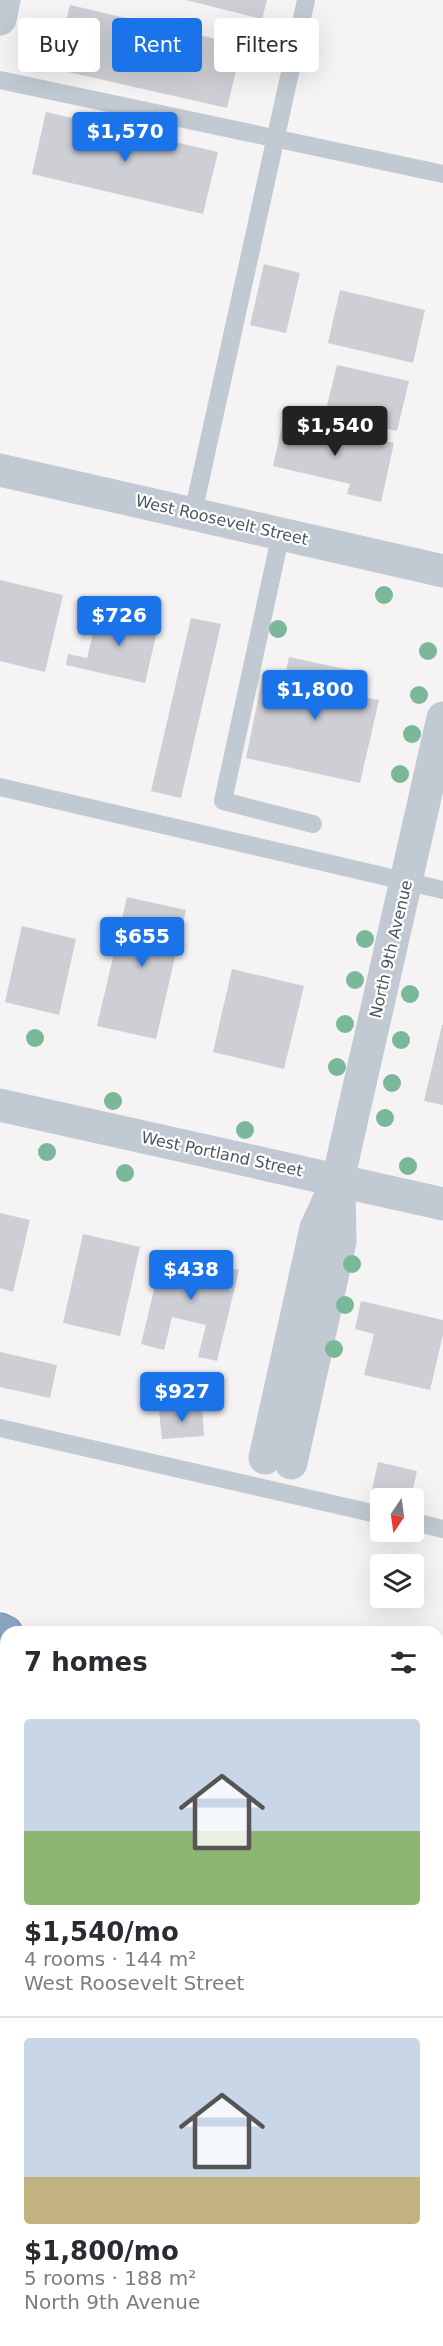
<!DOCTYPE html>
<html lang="en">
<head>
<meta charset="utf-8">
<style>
  :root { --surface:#fff; --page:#f7f7f7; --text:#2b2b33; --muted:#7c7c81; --line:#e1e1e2; --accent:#1a73e8 }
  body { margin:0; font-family:"DejaVu Sans",sans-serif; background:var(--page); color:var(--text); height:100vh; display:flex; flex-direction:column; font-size:22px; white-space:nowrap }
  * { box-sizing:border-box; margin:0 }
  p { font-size:20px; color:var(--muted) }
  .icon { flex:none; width:33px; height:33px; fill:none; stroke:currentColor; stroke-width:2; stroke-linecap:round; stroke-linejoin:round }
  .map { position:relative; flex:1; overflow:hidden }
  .details { position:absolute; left:0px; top:1626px; width:444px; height:720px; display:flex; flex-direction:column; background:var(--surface); border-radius:18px 18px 0 0; box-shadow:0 6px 24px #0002 }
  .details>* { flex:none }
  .hud { position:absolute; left:18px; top:18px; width:408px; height:54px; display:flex; gap:12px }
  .needle { width:39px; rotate:193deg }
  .buttons { position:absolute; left:370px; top:1488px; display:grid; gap:12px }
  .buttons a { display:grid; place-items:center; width:54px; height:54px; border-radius:6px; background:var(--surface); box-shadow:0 6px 24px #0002; font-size:30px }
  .price { position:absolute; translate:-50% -51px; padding:0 14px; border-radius:6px; background:var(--accent); color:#fff; font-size:20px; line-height:39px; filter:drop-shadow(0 2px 3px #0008) }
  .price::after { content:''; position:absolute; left:50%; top:36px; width:18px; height:14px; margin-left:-9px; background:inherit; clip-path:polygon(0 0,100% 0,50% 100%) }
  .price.selected { background:#222; color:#fff }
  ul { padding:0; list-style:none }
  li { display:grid; align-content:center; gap:12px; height:318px; padding:0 24px }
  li+li { border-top:2px solid var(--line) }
  li span { display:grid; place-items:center; height:186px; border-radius:6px; color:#555 }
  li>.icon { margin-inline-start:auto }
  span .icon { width:108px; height:108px; fill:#fffc; stroke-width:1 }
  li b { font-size:26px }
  h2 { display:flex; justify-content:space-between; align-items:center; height:72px; padding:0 24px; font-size:26px }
  .chip { padding:0 21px; border-radius:6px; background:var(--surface); box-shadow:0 6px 24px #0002; font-size:21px; line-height:54px }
  .chip.selected { background:var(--accent); color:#fff }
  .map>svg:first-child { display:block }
</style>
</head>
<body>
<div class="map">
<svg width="443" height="2346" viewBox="0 0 443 2346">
  <rect width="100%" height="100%" fill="#f5f3f3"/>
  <g fill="#cdcfd5">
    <path d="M186,0H267L262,19Z"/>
    <path d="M70,5L242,45L227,108L55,69Z"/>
    <path d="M46,112L218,152L203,214L32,174Z"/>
    <path d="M264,264L300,273L286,333L250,325Z"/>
    <path d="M340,290L425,310L413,363L328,343Z"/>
    <path d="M337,365L409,381L397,431L325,414Z"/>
    <path d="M284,417L394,443L381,502L347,494L350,484L273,466Z"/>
    <path d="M0,580L63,595L45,672L0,661Z"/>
    <path d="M99,609L159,623L145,683L66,665L68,654L87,658Z"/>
    <path d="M191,618L221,624L181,798L151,791Z"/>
    <path d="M289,657L368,674L362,697L379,700L360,783L246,758L262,680L283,685Z"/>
    <path d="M127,897L186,910L156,1039L97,1026Z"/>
    <path d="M22,926L76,939L59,1015L5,1002Z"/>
    <path d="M232,969L304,986L284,1069L213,1052Z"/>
    <path d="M442,1025H443V1105L424,1101Z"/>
    <path d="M0,1213L30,1220L13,1292L0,1288Z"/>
    <path d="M83,1234L140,1247L120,1336L63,1323Z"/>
    <path d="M163,1252L239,1270L217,1361L198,1357L206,1325L172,1317L164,1350L141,1344Z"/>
    <path d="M361,1301L443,1320V1335L430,1390L364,1375L374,1334L355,1329Z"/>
    <path d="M0,1352L57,1365L50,1398L0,1387Z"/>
    <path d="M202,1407L204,1436L162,1439L159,1411Z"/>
    <path d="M378,1462L417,1471L411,1498L372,1490Z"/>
  </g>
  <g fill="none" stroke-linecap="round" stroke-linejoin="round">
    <g stroke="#7690ad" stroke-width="35">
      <g id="motorway">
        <path d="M0,1630L6,1633"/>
        <path d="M0,1819L6,1821"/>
        <path d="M438,1821L443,1823"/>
        <path d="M0,1919L6,1921"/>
        <path d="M0,1965L6,1967"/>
        <path d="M438,1974L443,1976"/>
        <path d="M438,2066L443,2068"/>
        <path d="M0,2067L6,2068"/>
        <path d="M438,2127L443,2129"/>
        <path d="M438,2213L443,2215"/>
        <path d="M0,2289L6,2291"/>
        <path d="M199,2340L223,2346"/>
      </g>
    </g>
    <g stroke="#c1cad2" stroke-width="18">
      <path d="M0,80L443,174"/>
      <path d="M193,513L306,0"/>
      <path d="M281,533L223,801L313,824"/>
      <path d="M0,787L443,890"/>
      <path d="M0,1428L381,1515"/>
      <path d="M414,1522L443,1529"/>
    </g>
    <g stroke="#c1cad2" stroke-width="33">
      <path d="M0,19L4,0"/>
      <path d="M0,1105L443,1204"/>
      <path d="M265,1458L316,1228L338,1180L443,718"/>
      <path d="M291,1463L340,1241L339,1188"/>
    </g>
    <path stroke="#c1cad2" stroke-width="33" d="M0,470L443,571"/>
    <use href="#motorway" stroke="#8ba5c1" stroke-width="33"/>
  </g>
  <g fill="#7bb799">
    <circle cx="384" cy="595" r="9"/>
    <circle cx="278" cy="629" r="9"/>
    <circle cx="428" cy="651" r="9"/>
    <circle cx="419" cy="695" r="9"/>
    <circle cx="412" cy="734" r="9"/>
    <circle cx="400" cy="774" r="9"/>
    <circle cx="365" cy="939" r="9"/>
    <circle cx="355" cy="980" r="9"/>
    <circle cx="410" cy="994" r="9"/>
    <circle cx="345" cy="1024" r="9"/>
    <circle cx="35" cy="1038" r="9"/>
    <circle cx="401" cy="1040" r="9"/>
    <circle cx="337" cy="1067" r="9"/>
    <circle cx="392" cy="1083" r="9"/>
    <circle cx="113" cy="1101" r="9"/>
    <circle cx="385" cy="1118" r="9"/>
    <circle cx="245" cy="1130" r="9"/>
    <circle cx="47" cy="1152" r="9"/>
    <circle cx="408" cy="1166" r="9"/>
    <circle cx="125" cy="1173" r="9"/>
    <circle cx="352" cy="1264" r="9"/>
    <circle cx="345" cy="1305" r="9"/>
    <circle cx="334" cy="1349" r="9"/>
  </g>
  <g text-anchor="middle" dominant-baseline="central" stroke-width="4.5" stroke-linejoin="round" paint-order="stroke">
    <g font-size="16" fill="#4a5661" stroke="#fff">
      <text transform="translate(222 520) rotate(13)">West Roosevelt Street</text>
      <text transform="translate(391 949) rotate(-77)">North 9th Avenue</text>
      <text transform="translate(222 1154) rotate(12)">West Portland Street</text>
    </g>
  </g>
</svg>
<div class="buttons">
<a><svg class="needle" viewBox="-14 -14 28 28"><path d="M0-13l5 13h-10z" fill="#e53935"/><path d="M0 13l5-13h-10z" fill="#7c7c81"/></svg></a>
<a><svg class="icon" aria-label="layers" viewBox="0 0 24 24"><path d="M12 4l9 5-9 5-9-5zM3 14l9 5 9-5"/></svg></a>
</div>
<b class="price" style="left:125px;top:163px">$1,570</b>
<b class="price selected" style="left:335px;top:457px">$1,540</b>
<b class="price" style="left:119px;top:647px">$726</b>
<b class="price" style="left:315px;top:721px">$1,800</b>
<b class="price" style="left:142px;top:968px">$655</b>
<b class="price" style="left:191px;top:1301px">$438</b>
<b class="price" style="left:182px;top:1423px">$927</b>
<div class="hud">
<a class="chip">Buy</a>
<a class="chip selected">Rent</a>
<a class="chip">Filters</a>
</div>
<section class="details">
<h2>7 homes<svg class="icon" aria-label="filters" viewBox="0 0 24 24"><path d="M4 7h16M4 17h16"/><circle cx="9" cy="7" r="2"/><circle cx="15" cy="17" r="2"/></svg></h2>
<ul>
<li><span style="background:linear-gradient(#c9d6e8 60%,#8fb573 0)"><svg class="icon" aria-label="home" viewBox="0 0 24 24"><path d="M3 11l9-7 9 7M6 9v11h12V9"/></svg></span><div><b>$1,540/mo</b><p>4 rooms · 144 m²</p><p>West Roosevelt Street</p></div></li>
<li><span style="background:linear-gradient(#c9d6e8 75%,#c2b280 0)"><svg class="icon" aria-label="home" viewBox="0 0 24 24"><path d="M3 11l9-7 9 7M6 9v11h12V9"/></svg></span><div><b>$1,800/mo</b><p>5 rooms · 188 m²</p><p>North 9th Avenue</p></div></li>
</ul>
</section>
</div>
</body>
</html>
